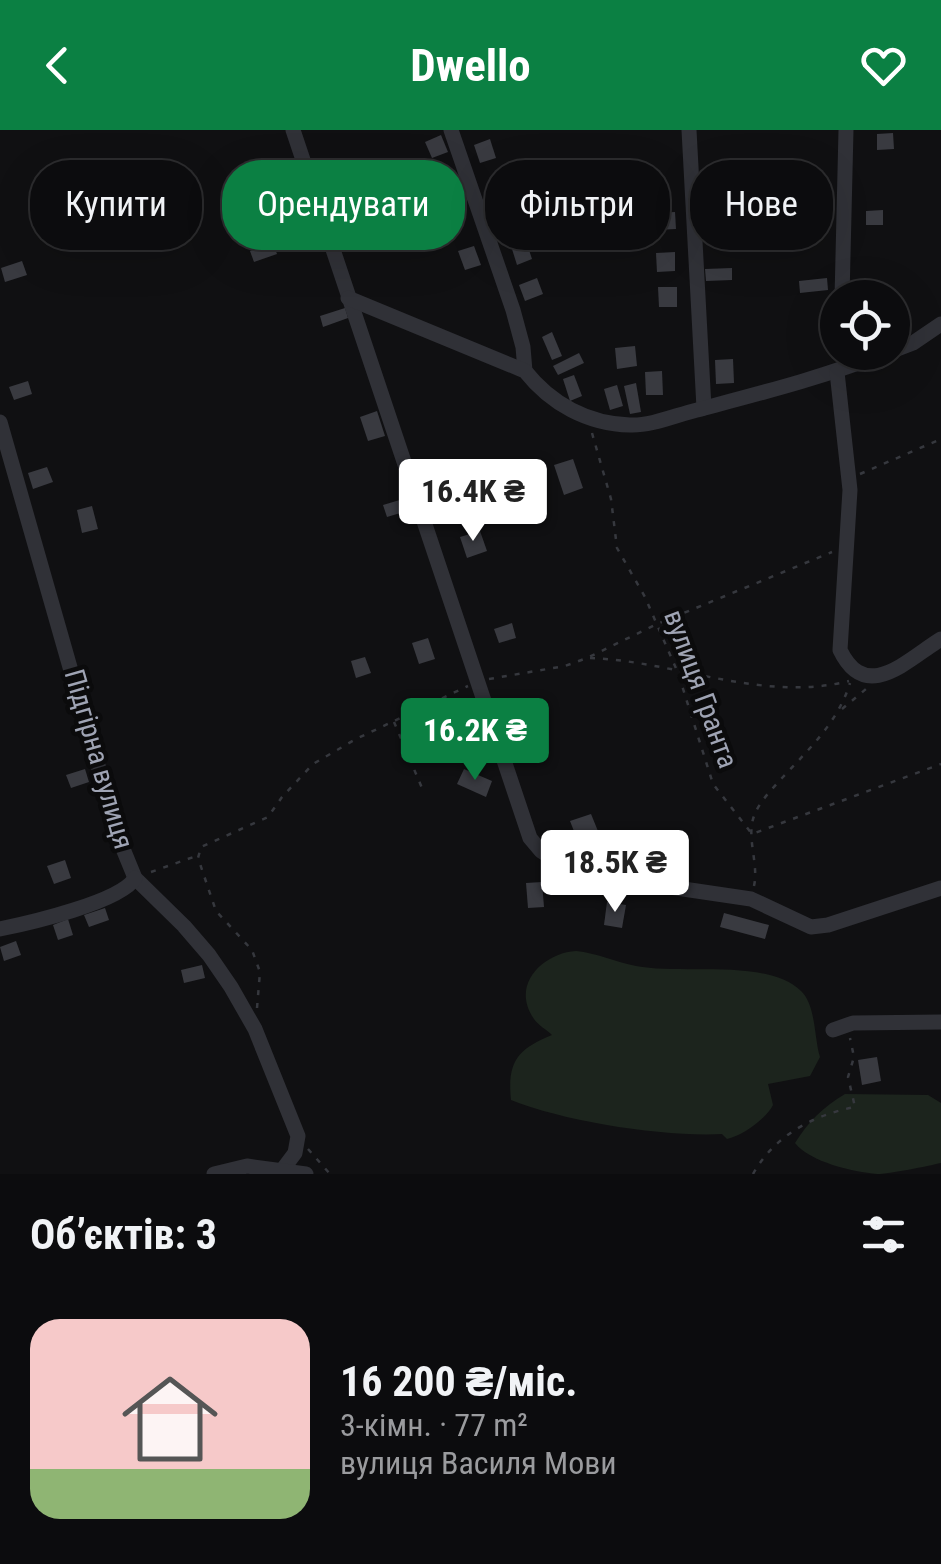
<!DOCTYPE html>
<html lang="uk">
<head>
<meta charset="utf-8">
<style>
  :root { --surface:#0c0c0e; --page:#1a1a1c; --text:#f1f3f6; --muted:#9a9b9e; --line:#2c2c2e; --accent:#0b8043 }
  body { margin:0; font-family:"Roboto Condensed",sans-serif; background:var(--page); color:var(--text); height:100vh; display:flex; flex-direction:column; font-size:38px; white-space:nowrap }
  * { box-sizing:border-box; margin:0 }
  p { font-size:32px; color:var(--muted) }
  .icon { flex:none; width:55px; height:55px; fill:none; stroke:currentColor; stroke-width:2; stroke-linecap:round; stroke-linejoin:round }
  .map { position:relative; height:1044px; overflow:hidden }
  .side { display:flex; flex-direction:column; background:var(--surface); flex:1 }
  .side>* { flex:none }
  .banner { position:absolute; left:30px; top:30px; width:882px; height:90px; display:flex; gap:20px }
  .tools { position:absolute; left:820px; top:150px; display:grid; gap:20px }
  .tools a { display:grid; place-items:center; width:90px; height:90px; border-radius:50%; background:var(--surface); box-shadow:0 10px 40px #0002,0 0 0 2px var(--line); font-size:50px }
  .price { position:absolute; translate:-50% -85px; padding:0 22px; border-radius:10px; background:#fff; color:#222; font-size:32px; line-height:65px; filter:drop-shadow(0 2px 5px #0008) }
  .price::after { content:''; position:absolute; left:50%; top:60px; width:30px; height:22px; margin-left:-15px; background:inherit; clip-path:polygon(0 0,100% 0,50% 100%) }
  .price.selected { background:var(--accent); color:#fff }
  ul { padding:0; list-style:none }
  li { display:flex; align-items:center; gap:30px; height:250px; padding:0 30px }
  li span { display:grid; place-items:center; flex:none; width:280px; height:200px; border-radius:30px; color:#555 }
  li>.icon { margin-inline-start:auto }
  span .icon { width:120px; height:120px; fill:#fffc; stroke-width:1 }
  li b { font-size:42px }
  h2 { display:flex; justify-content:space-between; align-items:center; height:120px; padding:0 30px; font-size:42px }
  .pill { padding:0 35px; border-radius:40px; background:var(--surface); box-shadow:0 10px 40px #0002,0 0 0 2px var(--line); font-size:35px; line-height:90px }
  .pill.selected { background:var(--accent); color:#fff }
  header { display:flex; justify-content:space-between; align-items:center; height:130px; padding:0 30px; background:var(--accent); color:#fff; font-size:45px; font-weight:700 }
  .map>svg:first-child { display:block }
</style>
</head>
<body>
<header><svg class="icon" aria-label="back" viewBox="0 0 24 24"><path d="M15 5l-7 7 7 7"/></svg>Dwello<svg class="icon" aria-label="heart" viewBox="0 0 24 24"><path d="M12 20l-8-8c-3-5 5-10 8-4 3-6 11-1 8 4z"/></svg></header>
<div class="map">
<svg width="941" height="1044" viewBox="0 0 941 1044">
  <rect width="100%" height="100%" fill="#101012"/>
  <g fill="#1c241d">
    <path d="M576,821C597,823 615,832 636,836C680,845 768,828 801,861C816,875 814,908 820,927L810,946L768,954L773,975C766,989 742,1006 727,1009L722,1004C664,1007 566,992 511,970C507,931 518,919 552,905C547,900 538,895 534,889C510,855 543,823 576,821Z"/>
    <path d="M845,964L928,965L941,973V1033C928,1036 889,1044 877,1044C853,1042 810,1032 795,1013C808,992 823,977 845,964Z"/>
  </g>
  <g fill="#393a40">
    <path d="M893,3L894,19L877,20V4Z"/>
    <path d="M441,5L448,22L432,28L425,12Z"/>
    <path d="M490,9L496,28L480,33L474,15Z"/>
    <path d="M293,34L298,50L273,58L268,42Z"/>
    <path d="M728,42V58L710,59L709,43Z"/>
    <path d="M660,47L661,64L644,65L643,48Z"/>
    <path d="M447,57L453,72L432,80L426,65Z"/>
    <path d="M506,60L514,77L500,83L492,66Z"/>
    <path d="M883,80V95H866V81Z"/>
    <path d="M675,82L676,99L657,100L656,83Z"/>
    <path d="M825,82L826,101L812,102L811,83Z"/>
    <path d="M517,84L522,100L504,107L498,91Z"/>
    <path d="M273,113L277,124L254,132L250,121Z"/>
    <path d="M527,114L532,129L517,135L512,119Z"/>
    <path d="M474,116L481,135L465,140L458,121Z"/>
    <path d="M675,122V141L657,142L656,123Z"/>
    <path d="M22,131L27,145L5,152L1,138Z"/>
    <path d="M732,138V150L706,151L705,139Z"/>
    <path d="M537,148L543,164L525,171L519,155Z"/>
    <path d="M827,148L828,160L800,163L799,151Z"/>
    <path d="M658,157H677V177H659Z"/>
    <path d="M345,178L348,188L323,197L320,186Z"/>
    <path d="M552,202L562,226L552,230L542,207Z"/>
    <path d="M635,216L637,236L617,239L615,218Z"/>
    <path d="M579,223L584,233L558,245L553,236Z"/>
    <path d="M733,229L734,253L716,254L715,230Z"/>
    <path d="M662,241L663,265H646L645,242Z"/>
    <path d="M574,245L582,266L570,271L563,249Z"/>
    <path d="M28,251L32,264L14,270L9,257Z"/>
    <path d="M636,253L641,282L630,284L624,256Z"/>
    <path d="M617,255L623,276L610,280L604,259Z"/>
    <path d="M377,281L385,306L368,311L360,287Z"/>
    <path d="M573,329L583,358L564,365L554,335Z"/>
    <path d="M47,337L53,352L33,359L28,343Z"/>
    <path d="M403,369L407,381L387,387L383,375Z"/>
    <path d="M92,376L98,399L82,403L77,380Z"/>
    <path d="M480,401L487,421L467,428L460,407Z"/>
    <path d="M512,493L516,508L499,513L494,499Z"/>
    <path d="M428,508L435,529L419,534L412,513Z"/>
    <path d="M365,527L371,543L356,548L351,531Z"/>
    <path d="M453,586L457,597L436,604L433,592Z"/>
    <path d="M85,639L89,652L71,658L66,645Z"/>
    <path d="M464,639L492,651L486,667L457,654Z"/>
    <path d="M591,684L602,711L581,719L570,691Z"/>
    <path d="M65,730L71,748L54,754L47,736Z"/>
    <path d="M542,752L544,777L528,778L526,753Z"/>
    <path d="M607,772L626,775L622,798L604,795Z"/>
    <path d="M105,778L109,790L89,797L84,785Z"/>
    <path d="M724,783L769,795L765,809L720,797Z"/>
    <path d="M68,789L73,805L58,810L53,795Z"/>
    <path d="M16,811L21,825L4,831L0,817Z"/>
    <path d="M202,835L205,848L184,853L181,840Z"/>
    <path d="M877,927L881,951L862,955L858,930Z"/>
  </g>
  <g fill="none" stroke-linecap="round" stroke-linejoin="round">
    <g stroke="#36383e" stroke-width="2.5" stroke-dasharray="5 8" stroke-linecap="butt">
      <path d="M592,303L611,369L617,418L645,467L678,543L713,654L752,704L941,634"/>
      <path d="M860,344L941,309"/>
      <path d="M590,528C676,531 763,573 849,551"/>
      <path d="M489,549L565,536L587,528L657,494L832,422"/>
      <path d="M842,579L866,559"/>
      <path d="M394,592L422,658"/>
      <path d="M151,742L199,725"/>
      <path d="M754,756C759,733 746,708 754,686C759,672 773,658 782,648C810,618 838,592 850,553"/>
      <path d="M257,878L260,842L252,820L216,781L198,728L201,717L268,687L282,667L313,634L356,609L468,556"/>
      <path d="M308,1019L330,1044"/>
      <path d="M753,1044C774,1006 813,985 855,977L848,947L854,927L850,908"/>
    </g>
    <g stroke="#303137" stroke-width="15">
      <path d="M293,0L530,708L541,721L575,743L751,769L811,797L828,795L941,758"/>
      <path d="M451,0L513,180L523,217L525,241"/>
      <path d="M689,0L704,278"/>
      <path d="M348,168L525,241C551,274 588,294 630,295C651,296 676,285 697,280C761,263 825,247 887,222"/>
      <path d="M842,168L846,0"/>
      <path d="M892,221L913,213L941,194"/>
      <path d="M837,242L850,360L840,520C866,574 907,530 941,509"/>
      <path d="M0,292L119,709L135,748L184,796L209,825L231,857L255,899L298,1006L295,1023L283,1039"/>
      <path d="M0,799C29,793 121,772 135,748"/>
      <path d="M833,900L853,893L941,892"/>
      <path d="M214,1044L247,1036L306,1044"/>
    </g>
  </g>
  <g text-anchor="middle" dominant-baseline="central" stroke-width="9" stroke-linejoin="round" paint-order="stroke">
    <g font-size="28" fill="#9fa4b4" stroke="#0b0b0c">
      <text transform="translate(701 559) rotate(70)">вулиця Гранта</text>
      <text transform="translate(99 629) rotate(74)">Підгірна вулиця</text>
    </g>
  </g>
</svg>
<div class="tools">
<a><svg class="icon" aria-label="locate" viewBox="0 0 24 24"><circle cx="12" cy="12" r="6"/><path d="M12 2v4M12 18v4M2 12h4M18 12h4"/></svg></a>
</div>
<b class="price" style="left:473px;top:414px">16.4K ₴</b>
<b class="price selected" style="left:475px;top:653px">16.2K ₴</b>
<b class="price" style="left:615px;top:785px">18.5K ₴</b>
<div class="banner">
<a class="pill">Купити</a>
<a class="pill selected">Орендувати</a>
<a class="pill">Фільтри</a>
<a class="pill">Нове</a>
</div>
</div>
<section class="side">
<h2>Об’єктів: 3<svg class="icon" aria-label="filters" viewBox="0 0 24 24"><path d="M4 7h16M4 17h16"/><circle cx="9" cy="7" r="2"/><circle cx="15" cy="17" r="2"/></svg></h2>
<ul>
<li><span style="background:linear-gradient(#f6c9c9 75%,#8fb573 0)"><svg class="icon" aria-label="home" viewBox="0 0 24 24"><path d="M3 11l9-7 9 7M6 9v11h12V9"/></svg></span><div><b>16 200 ₴/міс.</b><p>3-кімн. · 77 m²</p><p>вулиця Василя Мови</p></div></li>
</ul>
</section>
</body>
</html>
